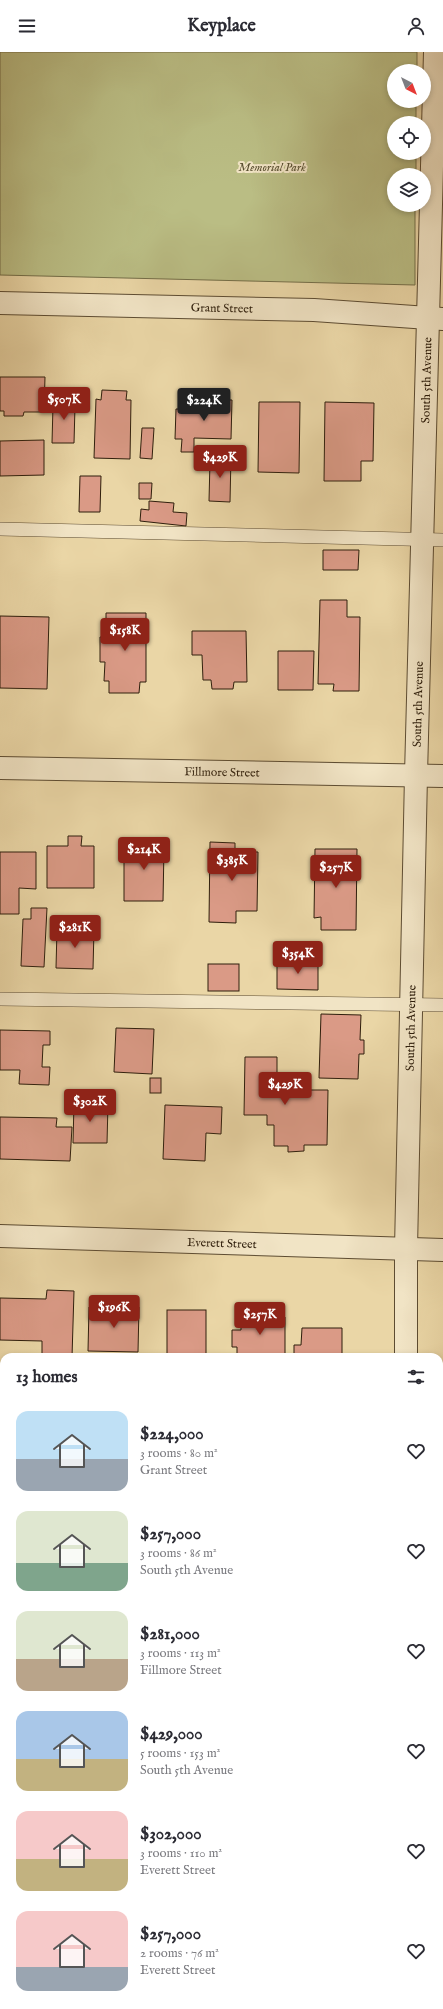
<!DOCTYPE html>
<html lang="en">
<head>
<meta charset="utf-8">
<style>
  :root { --surface:#fff; --page:#f2f2f3; --text:#2b2b33; --muted:#7c7c81; --accent:#8f2418 }
  body { margin:0; font-family:"IM FELL English",serif; background:var(--page); color:var(--text); height:100vh; display:flex; flex-direction:column; font-size:15px; white-space:nowrap }
  * { box-sizing:border-box; margin:0 }
  p { font-size:13px; color:var(--muted) }
  .icon { flex:none; width:22px; height:22px; fill:none; stroke:currentColor; stroke-width:2; stroke-linecap:round; stroke-linejoin:round }
  .map { position:relative; flex:1; overflow:hidden }
  .sheet { position:absolute; left:0px; top:1301px; width:443px; height:656px; display:flex; flex-direction:column; background:var(--surface); border-radius:12px 12px 0 0; box-shadow:0 2px 6px #0003 }
  .sheet>* { flex:none }
  .needle { width:26px; rotate:138deg }
  .controls { position:absolute; left:387px; top:12px; display:grid; gap:8px }
  .controls a { display:grid; place-items:center; width:44px; height:44px; border-radius:50%; background:var(--surface); box-shadow:0 2px 6px #0003; font-size:20px }
  .price { position:absolute; translate:-50% -34px; padding:0 9px; border-radius:4px; background:var(--accent); color:#fff; font-size:13px; line-height:26px; filter:drop-shadow(0 1px 2px #0008) }
  .price::after { content:''; position:absolute; left:50%; top:24px; width:12px; height:9px; margin-left:-6px; background:inherit; clip-path:polygon(0 0,100% 0,50% 100%) }
  .price.active { background:#222; color:#fff }
  ul { padding:0; list-style:none }
  li { display:flex; align-items:center; gap:12px; height:100px; padding:0 16px }
  li span { display:grid; place-items:center; flex:none; width:112px; height:80px; border-radius:12px; color:#555 }
  li>.icon { margin-inline-start:auto }
  span .icon { width:48px; height:48px; fill:#fffc; stroke-width:1 }
  li b { font-size:17px }
  h2 { display:flex; justify-content:space-between; align-items:center; height:48px; padding:0 16px; font-size:17px }
  header { display:flex; justify-content:space-between; align-items:center; height:52px; padding:0 16px; background:var(--surface); font-size:18px; font-weight:700 }
  .map>svg:first-child { display:block }
</style>
</head>
<body>
<header><svg class="icon" aria-label="menu" viewBox="0 0 24 24"><path d="M4 6h16M4 12h16M4 18h16"/></svg>Keyplace<svg class="icon" aria-label="person" viewBox="0 0 24 24"><circle cx="12" cy="8" r="4"/><path d="M4 21q1-7 8-7t8 7"/></svg></header>
<div class="map">
<svg width="443" height="1957" viewBox="0 0 443 1957">
  <rect width="100%" height="100%" fill="#ead6a6"/>
  <filter id="stains"><feTurbulence type="fractalNoise" baseFrequency=".005" numOctaves="4"/><feColorMatrix values="0 0 0 0 .2 0 0 0 0 .09 0 0 0 0 .02 0 0 0 .5 -.17"/></filter>
  <radialGradient id="worn" r=".72"><stop offset=".6" stop-color="#630" stop-opacity="0"/><stop offset="1" stop-color="#630" stop-opacity=".3"/></radialGradient>
  <path fill="#babd84" stroke="#746e48" d="M0,0H417V19H394V49H416V71H394V101H416V123H394V153H415V233L0,223Z"/>
  <g fill="#da9a86" stroke="#2e1e0c">
    <path d="M0,325H45L44,360H24L23,364H4V359H0Z"/>
    <path d="M102,338L127,339L126,348H131L130,407L94,406L96,347L101,348Z"/>
    <path d="M61,339L71,340V353L75,354L74,391H52L53,353L61,354Z"/>
    <path d="M196,347L232,348L231,387L194,386V400H181L182,387H175L176,357H195Z"/>
    <path d="M259,350H300L299,421L258,420Z"/>
    <path d="M325,350L374,351L373,409H361V429H324Z"/>
    <path d="M142,376H154L152,407L140,406Z"/>
    <path d="M44,388V423L0,424V389Z"/>
    <path d="M217,403L231,404L230,450L209,449L210,409H217Z"/>
    <path d="M80,424H101L100,460H79Z"/>
    <path d="M139,431H152L151,447H139Z"/>
    <path d="M149,449L174,451L173,460L187,461L186,474L140,469L141,457L149,458Z"/>
    <path d="M323,498H359L358,518H323Z"/>
    <path d="M320,548H347V565H360L359,639H333L334,632H318Z"/>
    <path d="M106,561H146V630H140L139,641H109V629H104L105,610H100V585H106Z"/>
    <path d="M0,564L49,565L47,637L0,636Z"/>
    <path d="M192,579H246L247,630H234L233,637H212L211,628H203L202,603H192Z"/>
    <path d="M278,599H314L313,638H278Z"/>
    <path d="M68,784H82L81,794H94V836H47V794H68Z"/>
    <path d="M131,787L158,788V796H164L163,849H124V797H131Z"/>
    <path d="M210,790L235,791V800H258L257,859H236V871L209,870Z"/>
    <path d="M315,797H357L356,878H321V865L314,866Z"/>
    <path d="M0,800H36V837L19,836V862H0Z"/>
    <path d="M31,856H47L44,915L21,914L23,867H31Z"/>
    <path d="M57,877L94,878L93,917L56,916Z"/>
    <path d="M277,909H318V938L277,937Z"/>
    <rect x="208" y="912" width="31" height="27"/>
    <path d="M321,962L361,963L360,988H364V1002H359L358,1027L319,1026Z"/>
    <path d="M116,976L154,977L152,1022L114,1020Z"/>
    <path d="M0,978L50,979V993H43L42,1015H50L49,1033L19,1032L20,1018H0Z"/>
    <path d="M245,1005H277V1038H328L327,1093H304V1099L288,1100V1094H274V1073H267V1063H244Z"/>
    <rect x="150" y="1026" width="11" height="15"/>
    <path d="M74,1051L108,1052L107,1091H73Z"/>
    <path d="M165,1053L222,1055L221,1082L206,1081L205,1109L163,1107Z"/>
    <path d="M0,1065L57,1066L56,1075H72L70,1109L0,1107Z"/>
    <path d="M47,1238L74,1239L72,1305H42V1289L0,1288V1246L46,1247Z"/>
    <path d="M89,1255H139L138,1300L88,1299Z"/>
    <rect x="167" y="1258" width="39" height="47"/>
    <path d="M241,1265H285V1302H237V1295H232V1278H241Z"/>
    <path d="M302,1276H342V1305H294V1293H301Z"/>
    <rect x="0" y="1316" width="4" height="56"/>
    <rect x="0" y="1424" width="4" height="69"/>
    <rect x="0" y="1508" width="4" height="53"/>
    <path d="M0,1741H4V1953H78V1957H0Z"/>
  </g>
  <g fill="none" stroke-linecap="round" stroke-linejoin="round">
    <g stroke="#5d4c32" stroke-width="14">
      <g id="service">
        <path d="M0,477L443,488"/>
        <path d="M0,947L443,953"/>
        <path d="M0,1404H4"/>
        <path d="M439,1412H443"/>
        <path d="M439,1732H443"/>
      </g>
    </g>
    <g stroke="#5d4c32" stroke-width="24">
      <g id="minor">
        <path id="s1" d="M0,251L314,258L443,267"/>
        <path id="s2" d="M0,716L443,724"/>
        <path id="s3" d="M0,1184L443,1198"/>
        <path id="s4" d="M406,1305V1197L416,723L435,0"/>
        <path d="M0,1635H4"/>
        <path d="M439,1643H443"/>
        <path d="M401,1957V1953"/>
      </g>
    </g>
    <use href="#service" stroke="#f1e4c5" stroke-width="13"/>
    <use href="#minor" stroke="#f1e4c5" stroke-width="22"/>
  </g>
  <g text-anchor="middle" dominant-baseline="central" stroke-width="4" stroke-linejoin="round" paint-order="stroke">
    <g font-size="12" font-style="italic" fill="#584e30" stroke="#f1e4c5">
      <text x="272" y="115">Memorial Park</text>
    </g>
    <g font-size="12" fill="#2e1e0c" stroke="#f1e4c5">
      <text stroke="none"><textPath href="#s1" startOffset="222">Grant Street</textPath></text>
      <text stroke="none"><textPath href="#s4" startOffset="977">South 5th Avenue</textPath></text>
      <text stroke="none"><textPath href="#s4" startOffset="653">South 5th Avenue</textPath></text>
      <text stroke="none"><textPath href="#s2" startOffset="222">Fillmore Street</textPath></text>
      <text stroke="none"><textPath href="#s4" startOffset="329">South 5th Avenue</textPath></text>
      <text stroke="none"><textPath href="#s3" startOffset="222">Everett Street</textPath></text>
    </g>
  </g>
  <rect width="100%" height="100%" filter="url(#stains)"/>
  <rect width="100%" height="100%" fill="url(#worn)"/>
</svg>
<div class="controls">
<a><svg class="needle" viewBox="-14 -14 28 28"><path d="M0-13l5 13h-10z" fill="#e53935"/><path d="M0 13l5-13h-10z" fill="#7c7c81"/></svg></a>
<a><svg class="icon" aria-label="locate" viewBox="0 0 24 24"><circle cx="12" cy="12" r="6"/><path d="M12 2v4M12 18v4M2 12h4M18 12h4"/></svg></a>
<a><svg class="icon" aria-label="layers" viewBox="0 0 24 24"><path d="M12 4l9 5-9 5-9-5zM3 14l9 5 9-5"/></svg></a>
</div>
<b class="price" style="left:64px;top:369px">$507K</b>
<b class="price active" style="left:204px;top:370px">$224K</b>
<b class="price" style="left:220px;top:427px">$429K</b>
<b class="price" style="left:125px;top:600px">$158K</b>
<b class="price" style="left:144px;top:819px">$214K</b>
<b class="price" style="left:232px;top:830px">$385K</b>
<b class="price" style="left:336px;top:837px">$257K</b>
<b class="price" style="left:75px;top:897px">$281K</b>
<b class="price" style="left:298px;top:923px">$354K</b>
<b class="price" style="left:285px;top:1054px">$429K</b>
<b class="price" style="left:90px;top:1071px">$302K</b>
<b class="price" style="left:114px;top:1277px">$196K</b>
<b class="price" style="left:260px;top:1284px">$257K</b>
<section class="sheet">
<h2>13 homes<svg class="icon" aria-label="filters" viewBox="0 0 24 24"><path d="M4 7h16M4 17h16"/><circle cx="9" cy="7" r="2"/><circle cx="15" cy="17" r="2"/></svg></h2>
<ul>
<li><span style="background:linear-gradient(#bfe0f5 60%,#9aa5b1 0)"><svg class="icon" aria-label="home" viewBox="0 0 24 24"><path d="M3 11l9-7 9 7M6 9v11h12V9"/></svg></span><div><b>$224,000</b><p>3 rooms · 80 m²</p><p>Grant Street</p></div><svg class="icon" aria-label="heart" viewBox="0 0 24 24"><path d="M12 20l-8-8c-3-5 5-10 8-4 3-6 11-1 8 4z"/></svg></li>
<li><span style="background:linear-gradient(#dfe7d0 65%,#7fa58c 0)"><svg class="icon" aria-label="home" viewBox="0 0 24 24"><path d="M3 11l9-7 9 7M6 9v11h12V9"/></svg></span><div><b>$257,000</b><p>3 rooms · 86 m²</p><p>South 5th Avenue</p></div><svg class="icon" aria-label="heart" viewBox="0 0 24 24"><path d="M12 20l-8-8c-3-5 5-10 8-4 3-6 11-1 8 4z"/></svg></li>
<li><span style="background:linear-gradient(#dfe7d0 60%,#b9a48a 0)"><svg class="icon" aria-label="home" viewBox="0 0 24 24"><path d="M3 11l9-7 9 7M6 9v11h12V9"/></svg></span><div><b>$281,000</b><p>3 rooms · 113 m²</p><p>Fillmore Street</p></div><svg class="icon" aria-label="heart" viewBox="0 0 24 24"><path d="M12 20l-8-8c-3-5 5-10 8-4 3-6 11-1 8 4z"/></svg></li>
<li><span style="background:linear-gradient(#a9c7e8 60%,#c2b280 0)"><svg class="icon" aria-label="home" viewBox="0 0 24 24"><path d="M3 11l9-7 9 7M6 9v11h12V9"/></svg></span><div><b>$429,000</b><p>5 rooms · 153 m²</p><p>South 5th Avenue</p></div><svg class="icon" aria-label="heart" viewBox="0 0 24 24"><path d="M12 20l-8-8c-3-5 5-10 8-4 3-6 11-1 8 4z"/></svg></li>
<li><span style="background:linear-gradient(#f6c9c9 60%,#c2b280 0)"><svg class="icon" aria-label="home" viewBox="0 0 24 24"><path d="M3 11l9-7 9 7M6 9v11h12V9"/></svg></span><div><b>$302,000</b><p>3 rooms · 110 m²</p><p>Everett Street</p></div><svg class="icon" aria-label="heart" viewBox="0 0 24 24"><path d="M12 20l-8-8c-3-5 5-10 8-4 3-6 11-1 8 4z"/></svg></li>
<li><span style="background:linear-gradient(#f6c9c9 70%,#9aa5b1 0)"><svg class="icon" aria-label="home" viewBox="0 0 24 24"><path d="M3 11l9-7 9 7M6 9v11h12V9"/></svg></span><div><b>$257,000</b><p>2 rooms · 76 m²</p><p>Everett Street</p></div><svg class="icon" aria-label="heart" viewBox="0 0 24 24"><path d="M12 20l-8-8c-3-5 5-10 8-4 3-6 11-1 8 4z"/></svg></li>
</ul>
</section>
</div>
</body>
</html>
